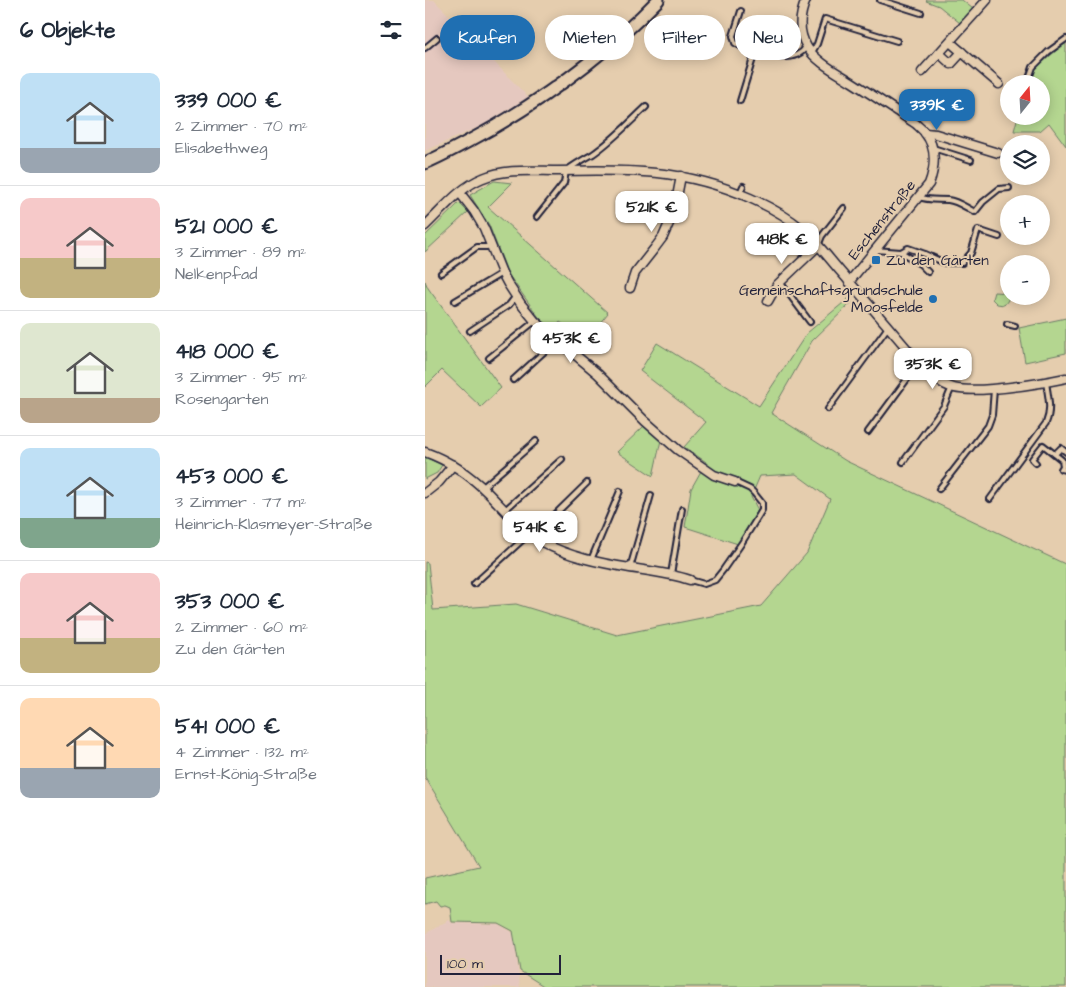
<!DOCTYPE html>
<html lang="de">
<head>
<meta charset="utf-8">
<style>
  :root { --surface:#fff; --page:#f6f6f7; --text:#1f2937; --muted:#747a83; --line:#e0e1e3; --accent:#1f6fb2 }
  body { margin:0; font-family:"Architects Daughter",sans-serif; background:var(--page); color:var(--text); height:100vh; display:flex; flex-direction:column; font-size:19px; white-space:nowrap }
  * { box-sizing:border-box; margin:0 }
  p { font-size:16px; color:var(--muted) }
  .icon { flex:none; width:28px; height:28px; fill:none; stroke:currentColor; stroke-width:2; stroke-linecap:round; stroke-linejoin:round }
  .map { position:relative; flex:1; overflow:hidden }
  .drawer { display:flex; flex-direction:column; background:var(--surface); width:425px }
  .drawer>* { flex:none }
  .top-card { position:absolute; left:15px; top:15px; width:475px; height:45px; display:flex; gap:10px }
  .needle { width:32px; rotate:18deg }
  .controls { position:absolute; left:575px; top:75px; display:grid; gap:10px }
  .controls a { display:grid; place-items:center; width:50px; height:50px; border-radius:50%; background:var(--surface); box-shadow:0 2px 12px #0003; font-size:25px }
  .scale { position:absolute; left:15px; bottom:12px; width:121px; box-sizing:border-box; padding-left:5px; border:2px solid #22223b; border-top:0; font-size:14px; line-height:18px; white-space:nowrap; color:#22223b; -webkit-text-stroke:4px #e5cdae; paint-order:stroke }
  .price { position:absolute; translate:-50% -42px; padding:0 11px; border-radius:10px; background:#fff; color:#222; font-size:16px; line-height:32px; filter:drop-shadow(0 1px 2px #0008) }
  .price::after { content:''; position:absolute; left:50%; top:30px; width:15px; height:11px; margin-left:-8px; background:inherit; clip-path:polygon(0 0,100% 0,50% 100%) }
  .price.current { background:var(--accent); color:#fff }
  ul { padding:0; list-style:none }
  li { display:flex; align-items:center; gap:15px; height:125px; padding:0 20px }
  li+li { border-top:1px solid var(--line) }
  li span { display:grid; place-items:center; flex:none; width:140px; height:100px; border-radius:10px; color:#555 }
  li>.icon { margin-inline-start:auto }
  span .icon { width:60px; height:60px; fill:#fffc; stroke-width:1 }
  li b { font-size:21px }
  h2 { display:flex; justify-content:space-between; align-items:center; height:60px; padding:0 20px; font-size:21px }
  .pill { padding:0 18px; border-radius:22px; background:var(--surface); box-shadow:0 2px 12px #0003; font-size:18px; line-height:45px }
  .pill.current { background:var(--accent); color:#fff }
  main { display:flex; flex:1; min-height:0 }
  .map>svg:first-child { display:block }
</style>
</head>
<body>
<main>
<section class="drawer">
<h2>6 Objekte<svg class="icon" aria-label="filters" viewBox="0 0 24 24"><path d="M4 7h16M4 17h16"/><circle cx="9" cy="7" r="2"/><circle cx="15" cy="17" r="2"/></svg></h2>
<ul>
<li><span style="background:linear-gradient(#bfe0f5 75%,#9aa5b1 0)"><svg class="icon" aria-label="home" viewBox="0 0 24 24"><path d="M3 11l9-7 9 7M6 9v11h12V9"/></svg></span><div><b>339 000 €</b><p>2 Zimmer · 70 m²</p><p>Elisabethweg</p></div></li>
<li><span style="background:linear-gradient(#f6c9c9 60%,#c2b280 0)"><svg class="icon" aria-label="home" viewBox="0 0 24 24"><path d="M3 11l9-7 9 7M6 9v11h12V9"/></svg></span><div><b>521 000 €</b><p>3 Zimmer · 89 m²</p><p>Nelkenpfad</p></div></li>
<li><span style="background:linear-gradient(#dfe7d0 75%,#b9a48a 0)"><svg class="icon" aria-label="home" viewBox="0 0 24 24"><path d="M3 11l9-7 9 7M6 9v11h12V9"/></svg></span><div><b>418 000 €</b><p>3 Zimmer · 95 m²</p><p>Rosengarten</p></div></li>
<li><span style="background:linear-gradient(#bfe0f5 70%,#7fa58c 0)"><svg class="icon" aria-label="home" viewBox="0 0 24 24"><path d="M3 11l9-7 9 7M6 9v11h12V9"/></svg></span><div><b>453 000 €</b><p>3 Zimmer · 77 m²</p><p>Heinrich-Klasmeyer-Straße</p></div></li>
<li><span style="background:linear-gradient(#f6c9c9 65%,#c2b280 0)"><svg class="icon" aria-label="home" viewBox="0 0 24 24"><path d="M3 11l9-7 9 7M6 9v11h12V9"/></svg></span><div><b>353 000 €</b><p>2 Zimmer · 60 m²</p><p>Zu den Gärten</p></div></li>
<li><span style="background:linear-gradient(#ffd9b3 70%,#9aa5b1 0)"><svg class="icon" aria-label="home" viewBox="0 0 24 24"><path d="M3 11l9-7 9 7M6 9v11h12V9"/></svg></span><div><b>541 000 €</b><p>4 Zimmer · 132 m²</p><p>Ernst-König-Straße</p></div></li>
</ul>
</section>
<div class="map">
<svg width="641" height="987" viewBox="0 0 641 987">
  <rect width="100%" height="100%" fill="#e5cdae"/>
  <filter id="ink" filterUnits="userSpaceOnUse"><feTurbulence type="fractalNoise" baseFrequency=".02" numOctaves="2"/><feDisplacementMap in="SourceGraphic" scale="10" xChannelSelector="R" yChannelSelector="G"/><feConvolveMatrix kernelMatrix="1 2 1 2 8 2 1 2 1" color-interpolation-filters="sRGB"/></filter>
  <g filter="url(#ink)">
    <g fill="#e5c8bf">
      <path d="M0,0H9L103,97L60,124L0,151Z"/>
      <path d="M24,920L27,923L73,924L87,932L90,943L95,987H0V934Z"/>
    </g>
    <g fill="#b4d690" stroke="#6b7c66">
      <path d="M502,0H537L548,9L535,23L514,6L501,1Z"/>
      <path d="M641,42V146L624,123L615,131H589L593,116H616V84H603L610,69Z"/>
      <path d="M69,181L87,183L63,207L183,313L161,340L135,322L127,331L113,316L83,274L64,225L45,195Z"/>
      <path d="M34,203L43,212L0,252V236Z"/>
      <path d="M0,281L3,288L76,388L56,407L17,370L0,387Z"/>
      <path d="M569,292L584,293C584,299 583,301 579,305L572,304L567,299Z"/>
      <path d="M424,298L427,302L387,341L346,413L421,461L640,564L641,563V987H120L95,971L88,931L73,923L27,922L25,907L20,905L15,906L11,901L0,904V878L54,866L0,777V562L3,563L8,610L91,604L192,635L336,606L382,553L405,499L371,474L335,476L326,497L333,510L313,544L260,527L266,489L281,462L259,447L281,422L215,371L232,343L334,406L382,333Z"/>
      <path d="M641,318V353L600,362L594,328Z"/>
      <path d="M219,426L236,440L228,476L192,452Z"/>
      <path d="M0,457L17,465L12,473L0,479Z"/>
    </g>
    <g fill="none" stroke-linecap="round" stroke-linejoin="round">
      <g stroke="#22223b" stroke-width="8">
        <g id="lane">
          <path d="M455,0L496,13"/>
          <path d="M316,11L308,36L310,43C325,53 369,67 381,47"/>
          <path d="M0,48L12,38"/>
          <path d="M386,54L392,44L400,19L472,41"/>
          <path d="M602,84L608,67L623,52L641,39"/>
          <path d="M315,101L330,52"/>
          <path d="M508,148L546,160"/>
          <path d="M315,193L318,186"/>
          <path d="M494,197C504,201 513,199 523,200C533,201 541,208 550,212L558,202L574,189L584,188"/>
          <path d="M112,217L139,183L141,171C150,164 159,159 168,154C187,141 204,123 221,107"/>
          <path d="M393,246L397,236L419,208"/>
          <path d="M450,250L476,252L495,264L503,272"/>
          <path d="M476,252L483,248L500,254L520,263H537L546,253L553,230L574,237"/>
          <path d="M16,273L52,247H62L67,245"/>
          <path d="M355,282L385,322"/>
          <path d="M30,301L77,273"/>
          <path d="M582,324L590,326"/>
          <path d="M45,331L84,305L91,296"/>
          <path d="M64,358L110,321"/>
          <path d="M88,380L132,340"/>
          <path d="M403,409L463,327"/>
          <path d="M443,432L494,363"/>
          <path d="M630,454L636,448L641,452"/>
          <path d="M478,462L519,406L527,387"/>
          <path d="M611,463L607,459L618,445L637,460L638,466L636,469L641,470"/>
          <path d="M58,487L111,441"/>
          <path d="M514,489L563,426L567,415L569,389"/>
          <path d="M565,499L621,423C627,409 623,397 621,382"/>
          <path d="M80,510L137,459"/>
          <path d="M108,536L162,483"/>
          <path d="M166,560L195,491"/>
          <path d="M205,568L226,495"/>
          <path d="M246,574L257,509"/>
          <path d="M265,580L279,584L290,580L298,570L316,544L334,515L337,510V503L329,493L325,489L310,482"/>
          <path d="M49,584L104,534"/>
        </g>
      </g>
      <g stroke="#22223b" stroke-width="11">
        <g id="street">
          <path d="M381,0C374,16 373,32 382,47C391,62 413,73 427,82C449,96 470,110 491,124C494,127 498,130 500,133C512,148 510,168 504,184L424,282"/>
          <path d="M525,42L574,84"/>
          <path d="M514,53L526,64L537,52"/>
          <path d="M497,72L562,0"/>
          <path d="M500,133L511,134L573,153"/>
          <path d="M35,193L49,211L59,228L77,273L83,284L96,304L110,321L173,374L220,421L253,450L289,475L310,482"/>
          <path d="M0,226C18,209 35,187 58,178C80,168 109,171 133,171C203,169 260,169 325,198C343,206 362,216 377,229C391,241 403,257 415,271C442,302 468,332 494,363C504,373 514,384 529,388C541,391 555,390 567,389C592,387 617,383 641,378"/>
          <path d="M205,288L210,273L229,249L238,237L245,221L250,207L256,176"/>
          <path d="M343,301L352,285L393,246"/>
          <path d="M0,452C25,461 45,475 63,493C81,511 95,529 117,542C144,557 175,563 205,568C225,571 245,573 265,580"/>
          <path d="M0,493L14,482L28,465"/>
        </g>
      </g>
      <g stroke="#22223b" stroke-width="15">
        <path id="secondary" d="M0,163C25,152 48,139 71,126C130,91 186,49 233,0"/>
      </g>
      <use href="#lane" stroke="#e5cdae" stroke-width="4"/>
      <use href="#street" stroke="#e5cdae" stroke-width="8"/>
      <use href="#secondary" stroke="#e5cdae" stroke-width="11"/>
    </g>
  </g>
  <g fill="#1f6fb2" stroke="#e5cdae" stroke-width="2">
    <rect x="446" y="255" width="10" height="10" rx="2.5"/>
    <circle cx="508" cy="299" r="5"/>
  </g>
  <g text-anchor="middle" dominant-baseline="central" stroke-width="4" stroke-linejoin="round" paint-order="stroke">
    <g font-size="15" fill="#22223b" stroke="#e5cdae">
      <text transform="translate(457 220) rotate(-51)">Eschenstraße</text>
    </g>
    <g font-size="15" fill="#22223b" stroke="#e5cdae" text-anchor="start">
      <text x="461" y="260">Zu den Gärten</text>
      <text x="498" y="290" text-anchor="end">Gemeinschaftsgrundschule<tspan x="498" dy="17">Moosfelde</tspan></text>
    </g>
  </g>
</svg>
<div class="controls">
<a><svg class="needle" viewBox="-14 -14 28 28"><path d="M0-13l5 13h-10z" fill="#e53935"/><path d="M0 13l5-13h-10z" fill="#747a83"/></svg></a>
<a><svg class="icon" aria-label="layers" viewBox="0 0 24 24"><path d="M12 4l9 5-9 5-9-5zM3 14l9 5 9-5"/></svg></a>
<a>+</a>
<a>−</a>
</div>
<div class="scale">100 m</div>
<b class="price current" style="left:512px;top:131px">339K €</b>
<b class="price" style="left:227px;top:233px">521K €</b>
<b class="price" style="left:357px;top:265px">418K €</b>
<b class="price" style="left:146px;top:364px">453K €</b>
<b class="price" style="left:508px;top:390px">353K €</b>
<b class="price" style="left:115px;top:553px">541K €</b>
<div class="top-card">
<a class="pill current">Kaufen</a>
<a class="pill">Mieten</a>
<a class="pill">Filter</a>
<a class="pill">Neu</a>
</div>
</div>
</main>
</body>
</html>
